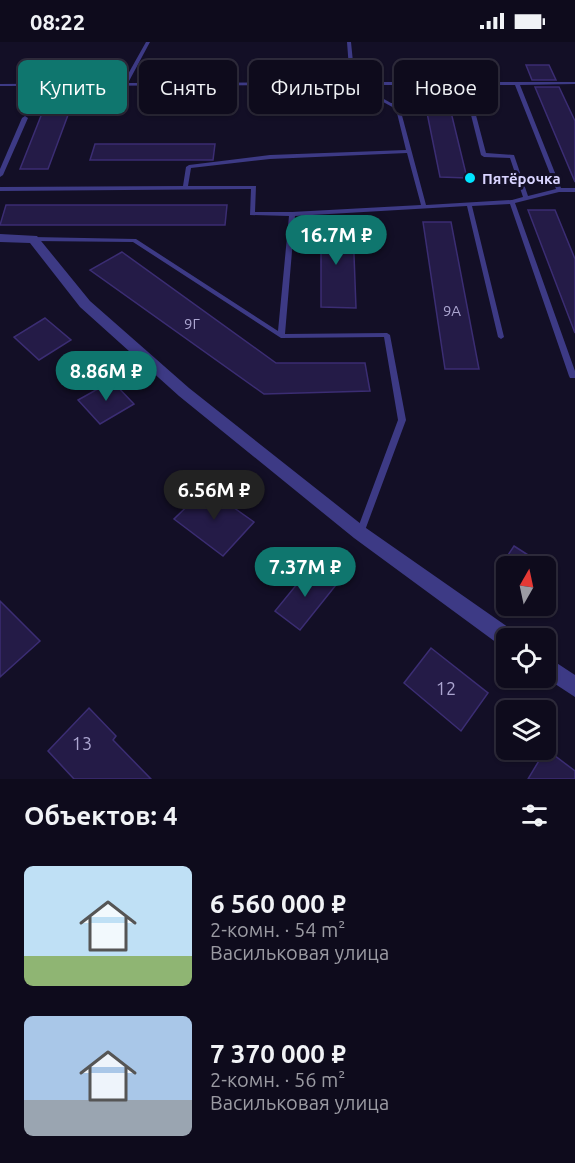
<!DOCTYPE html>
<html lang="ru">
<head>
<meta charset="utf-8">
<style>
  :root { --surface:#0e0b1c; --page:#171425; --text:#f1f3f6; --muted:#9b9ba3; --line:#2e2b3b; --accent:#0f766e }
  body { margin:0; font-family:Ubuntu,sans-serif; background:var(--page); color:var(--text); height:100vh; display:flex; flex-direction:column; font-size:22px; white-space:nowrap }
  * { box-sizing:border-box; margin:0 }
  p { font-size:20px; color:var(--muted) }
  .icon { flex:none; width:33px; height:33px; fill:none; stroke:currentColor; stroke-width:2; stroke-linecap:round; stroke-linejoin:round }
  .map { position:relative; height:737px; overflow:hidden }
  .drawer { display:flex; flex-direction:column; background:var(--surface); flex:1 }
  .drawer>* { flex:none }
  .banner { position:absolute; left:18px; top:18px; width:540px; height:54px; display:flex; gap:12px }
  .needle { width:39px; rotate:9deg }
  .tools { position:absolute; left:496px; top:514px; display:grid; gap:12px }
  .tools a { display:grid; place-items:center; width:60px; height:60px; border-radius:9px; background:var(--surface); box-shadow:0 2px 4px #0004,0 0 0 2px var(--line); font-size:30px }
  .price { position:absolute; translate:-50% -51px; padding:0 14px; border-radius:21px; background:var(--accent); color:#fff; font-size:20px; line-height:39px; filter:drop-shadow(0 2px 3px #0008) }
  .price::after { content:''; position:absolute; left:50%; top:36px; width:18px; height:14px; margin-left:-9px; background:inherit; clip-path:polygon(0 0,100% 0,50% 100%) }
  .price.active { background:#222; color:#fff }
  ul { padding:0; list-style:none }
  li { display:flex; align-items:center; gap:18px; height:150px; padding:0 24px }
  li span { display:grid; place-items:center; flex:none; width:168px; height:120px; border-radius:9px; color:#555 }
  li>.icon { margin-inline-start:auto }
  span .icon { width:72px; height:72px; fill:#fffc; stroke-width:1 }
  li b { font-size:26px }
  h2 { display:flex; justify-content:space-between; align-items:center; height:72px; padding:0 24px; font-size:26px }
  .chip { padding:0 21px; border-radius:9px; background:var(--surface); box-shadow:0 2px 4px #0004,0 0 0 2px var(--line); font-size:21px; line-height:54px }
  .chip.active { background:var(--accent); color:#fff }
  .status { display:flex; justify-content:space-between; align-items:center; height:42px; padding:0 30px; background:var(--surface); direction:ltr }
  .status svg { height:16px; fill:currentColor }
  .map>svg:first-child { display:block }
</style>
</head>
<body>
<div class="status"><b>08:22</b><svg viewBox="0 0 49 12"><path d="M0 12V9h3v3zM5 12V6h3v6zM10 12V3h3v9zM15 12V0h3v12zM26 1h20v11H26zM47 4h2v5h-2z"/></svg></div>
<div class="map">
<svg width="575" height="737" viewBox="0 0 575 737">
  <rect width="100%" height="100%" fill="#130f26"/>
  <g fill="#241b47" stroke="#3b2d73" stroke-width="1.5">
    <path d="M526,23H549L556,38H532Z"/>
    <path d="M61,24H86L80,39H55Z"/>
    <path d="M535,45H559L575,79V140Z"/>
    <path d="M52,46H78L48,127H20Z"/>
    <path d="M426,66H450L467,136L440,135Z"/>
    <path d="M95,102H215L213,118H90Z"/>
    <path d="M6,163H227L225,183H0Z"/>
    <path d="M528,168H555L575,217V291Z"/>
    <path d="M423,180H451L479,327H445Z"/>
    <path d="M308,185L353,186L356,266L321,265V204L308,203Z"/>
    <path d="M122,210L276,321H365L370,349L264,352L90,228Z"/>
    <path d="M45,276L71,298L39,318L14,295Z"/>
    <path d="M112,339L134,362L100,382L78,358Z"/>
    <path d="M206,446L254,480L223,514L174,477Z"/>
    <path d="M514,504L547,525H500Z"/>
    <path d="M311,525L336,543L300,588L275,569Z"/>
    <path d="M0,559L40,599L0,635Z"/>
    <path d="M431,606L488,651L461,689L404,641Z"/>
    <path d="M89,666L116,694L113,698L151,737H74L48,709Z"/>
    <path d="M546,707L575,729V737H528Z"/>
  </g>
  <g fill="none" stroke-linecap="round" stroke-linejoin="round">
    <g fill="#3d3a85" fill-rule="evenodd">
      <path d="M146,0H150L128,41L350,40L347,0H351L355,40H575V42L520,43L561,146H575V150H559L515,161L575,329V336H570L569,334L510,162L472,164L504,295L501,297L498,295L467,164L295,174L285,292L387,291L390,293L406,378L364,491L363,494L360,495L357,494L356,491L398,378L384,295L281,296L133,200L33,199L30,197L33,195L136,197L278,289L289,174L250,173L251,147L0,149V145L183,144L186,125L189,123L270,113L406,108L396,67L352,43L0,44V42L123,41ZM359,43H463L470,69L450,61H391ZM468,43H515L556,147L528,154L514,113L486,111ZM397,63H449L471,73L481,113L484,115L510,116L523,155L512,158L426,163L400,66ZM407,111L421,163L292,170H255L256,144H188L191,126L270,117Z"/>
      <path d="M25,74L28,76L3,133L0,135V127L22,76Z"/>
    </g>
    <g fill="#3d3a85" fill-rule="evenodd">
      <path d="M0,192L37,194L90,259L189,346L366,486L515,590L517,597H507V606L501,604L354,496L179,354L80,265L30,201L0,200Z"/>
      <path d="M546,614L575,633V655L546,636Z"/>
    </g>
  </g>
  <circle fill="#00e5ff" stroke="#130f26" stroke-width="2" cx="470" cy="136" r="6"/>
  <g text-anchor="middle" dominant-baseline="central" stroke-width="6" stroke-linejoin="round" paint-order="stroke">
    <g font-size="15" font-weight="bold" fill="#d9d4ff" stroke="#130f26" text-anchor="start">
      <text x="482" y="136">Пятёрочка</text>
    </g>
    <g font-size="15" fill="#aca6d1">
      <text x="452" y="268">9А</text>
      <text x="192" y="281">9Г</text>
    </g>
    <g font-size="18" fill="#aca6d1">
      <text x="446" y="646">12</text>
      <text x="82" y="701">13</text>
    </g>
  </g>
</svg>
<div class="tools">
<a><svg class="needle" viewBox="-14 -14 28 28"><path d="M0-13l5 13h-10z" fill="#e53935"/><path d="M0 13l5-13h-10z" fill="#9b9ba3"/></svg></a>
<a><svg class="icon" aria-label="locate" viewBox="0 0 24 24"><circle cx="12" cy="12" r="6"/><path d="M12 2v4M12 18v4M2 12h4M18 12h4"/></svg></a>
<a><svg class="icon" aria-label="layers" viewBox="0 0 24 24"><path d="M12 4l9 5-9 5-9-5zM3 14l9 5 9-5"/></svg></a>
</div>
<b class="price" style="left:336px;top:224px">16.7M ₽</b>
<b class="price" style="left:106px;top:360px">8.86M ₽</b>
<b class="price active" style="left:214px;top:479px">6.56M ₽</b>
<b class="price" style="left:305px;top:556px">7.37M ₽</b>
<div class="banner">
<a class="chip active">Купить</a>
<a class="chip">Снять</a>
<a class="chip">Фильтры</a>
<a class="chip">Новое</a>
</div>
</div>
<section class="drawer">
<h2>Объектов: 4<svg class="icon" aria-label="filters" viewBox="0 0 24 24"><path d="M4 7h16M4 17h16"/><circle cx="9" cy="7" r="2"/><circle cx="15" cy="17" r="2"/></svg></h2>
<ul>
<li><span style="background:linear-gradient(#bfe0f5 75%,#8fb573 0)"><svg class="icon" aria-label="home" viewBox="0 0 24 24"><path d="M3 11l9-7 9 7M6 9v11h12V9"/></svg></span><div><b>6 560 000 ₽</b><p>2-комн. · 54 m²</p><p>Васильковая улица</p></div></li>
<li><span style="background:linear-gradient(#a9c7e8 70%,#9aa5b1 0)"><svg class="icon" aria-label="home" viewBox="0 0 24 24"><path d="M3 11l9-7 9 7M6 9v11h12V9"/></svg></span><div><b>7 370 000 ₽</b><p>2-комн. · 56 m²</p><p>Васильковая улица</p></div></li>
</ul>
</section>
</body>
</html>
